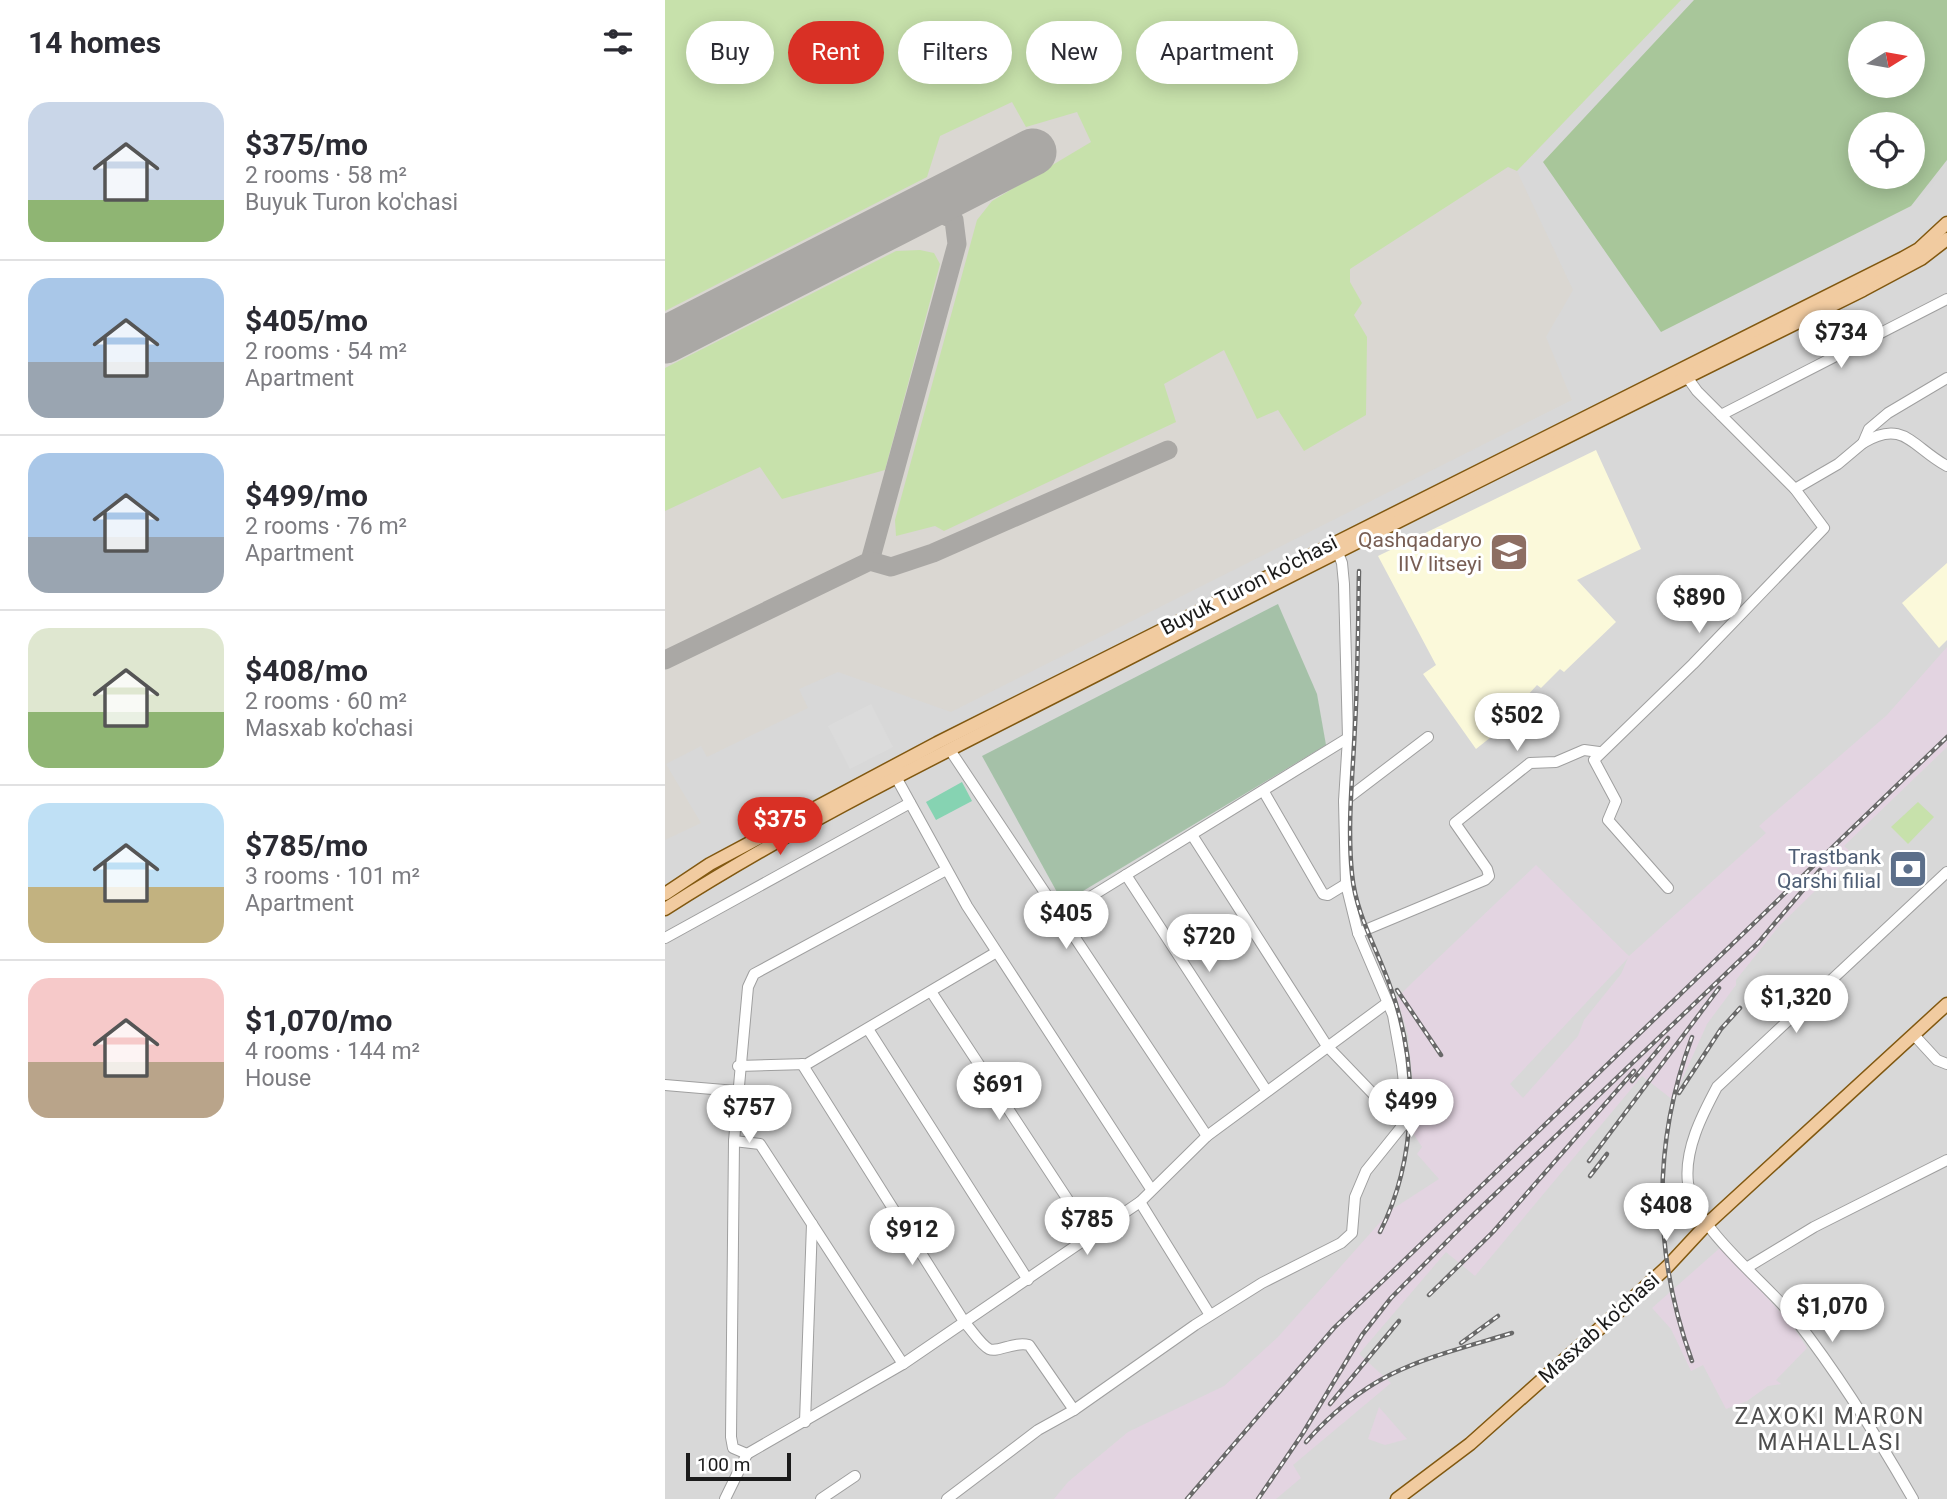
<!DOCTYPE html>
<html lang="en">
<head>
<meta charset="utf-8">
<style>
  :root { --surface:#fff; --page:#f2f2f3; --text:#2b2b33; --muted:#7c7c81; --line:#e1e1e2; --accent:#d93025 }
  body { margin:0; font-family:Roboto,sans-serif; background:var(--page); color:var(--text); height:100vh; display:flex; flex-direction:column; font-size:26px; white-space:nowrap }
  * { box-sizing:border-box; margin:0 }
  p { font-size:23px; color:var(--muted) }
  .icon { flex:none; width:38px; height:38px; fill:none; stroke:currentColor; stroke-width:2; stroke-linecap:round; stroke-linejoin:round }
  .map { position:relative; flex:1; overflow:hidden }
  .drawer { display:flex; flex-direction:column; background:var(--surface); width:665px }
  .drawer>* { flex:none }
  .guide { position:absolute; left:21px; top:21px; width:665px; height:63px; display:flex; gap:14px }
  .needle { width:46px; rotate:79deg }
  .buttons { position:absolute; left:1183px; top:21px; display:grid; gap:14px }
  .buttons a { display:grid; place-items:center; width:77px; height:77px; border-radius:50%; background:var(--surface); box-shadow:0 4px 18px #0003; font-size:35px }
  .scale { position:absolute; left:21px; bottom:18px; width:105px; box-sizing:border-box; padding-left:7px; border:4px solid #1b1b1b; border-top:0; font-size:19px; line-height:24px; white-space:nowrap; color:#1b1b1b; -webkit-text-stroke:5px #fff; paint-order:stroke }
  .price { position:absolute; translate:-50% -60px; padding:0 16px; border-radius:24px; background:#fff; color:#222; font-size:23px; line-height:46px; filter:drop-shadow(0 2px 4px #0008) }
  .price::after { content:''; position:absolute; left:50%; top:42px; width:21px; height:16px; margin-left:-10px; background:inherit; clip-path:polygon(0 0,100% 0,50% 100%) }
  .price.active { background:var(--accent); color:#fff }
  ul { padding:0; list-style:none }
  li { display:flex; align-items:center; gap:21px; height:175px; padding:0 28px }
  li+li { border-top:2px solid var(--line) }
  li span { display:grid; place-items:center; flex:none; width:196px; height:140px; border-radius:21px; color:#555 }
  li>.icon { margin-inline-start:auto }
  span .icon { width:84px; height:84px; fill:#fffc; stroke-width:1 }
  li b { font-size:30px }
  h2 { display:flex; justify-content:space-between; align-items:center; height:84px; padding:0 28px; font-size:30px }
  .tag { padding:0 24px; border-radius:32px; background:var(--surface); box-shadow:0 4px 18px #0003; font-size:24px; line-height:63px }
  .tag.active { background:var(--accent); color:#fff }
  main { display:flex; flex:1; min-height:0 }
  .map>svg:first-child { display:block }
</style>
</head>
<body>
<main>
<section class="drawer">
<h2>14 homes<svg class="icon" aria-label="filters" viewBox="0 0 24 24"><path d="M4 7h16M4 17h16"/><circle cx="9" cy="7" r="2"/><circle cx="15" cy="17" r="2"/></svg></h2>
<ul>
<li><span style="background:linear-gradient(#c9d6e8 70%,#8fb573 0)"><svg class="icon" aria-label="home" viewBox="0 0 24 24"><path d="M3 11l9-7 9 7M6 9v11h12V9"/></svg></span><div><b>$375/mo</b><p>2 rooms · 58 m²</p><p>Buyuk Turon ko'chasi</p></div></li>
<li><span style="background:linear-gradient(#a9c7e8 60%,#9aa5b1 0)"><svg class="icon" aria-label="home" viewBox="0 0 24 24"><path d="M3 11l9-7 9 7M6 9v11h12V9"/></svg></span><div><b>$405/mo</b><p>2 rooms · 54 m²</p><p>Apartment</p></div></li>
<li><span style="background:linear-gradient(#a9c7e8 60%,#9aa5b1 0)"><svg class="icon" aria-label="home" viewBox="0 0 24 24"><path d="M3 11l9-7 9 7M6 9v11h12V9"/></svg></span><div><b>$499/mo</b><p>2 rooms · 76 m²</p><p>Apartment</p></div></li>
<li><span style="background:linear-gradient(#dfe7d0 60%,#8fb573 0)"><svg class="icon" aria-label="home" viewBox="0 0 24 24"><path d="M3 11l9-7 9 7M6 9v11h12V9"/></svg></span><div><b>$408/mo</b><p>2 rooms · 60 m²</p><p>Masxab ko'chasi</p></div></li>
<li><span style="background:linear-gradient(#bfe0f5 60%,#c2b280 0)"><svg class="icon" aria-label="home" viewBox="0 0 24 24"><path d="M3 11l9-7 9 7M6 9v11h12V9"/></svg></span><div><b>$785/mo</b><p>3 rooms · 101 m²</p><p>Apartment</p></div></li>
<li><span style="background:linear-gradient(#f6c9c9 60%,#b9a48a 0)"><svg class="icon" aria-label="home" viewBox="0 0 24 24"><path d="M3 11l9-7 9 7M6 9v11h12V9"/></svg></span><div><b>$1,070/mo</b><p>4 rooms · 144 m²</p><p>House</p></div></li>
</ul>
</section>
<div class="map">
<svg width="1282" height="1499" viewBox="0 0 1282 1499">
  <rect width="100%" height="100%" fill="#ebe7e1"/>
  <path fill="#d8d8d8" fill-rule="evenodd" d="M0,0H1282V1499H0ZM1195,33H1248V86H1195ZM1195,124H1248V177H1195Z"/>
  <g fill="#e3d4e1" fill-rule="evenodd">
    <path d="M1282,647V747L1179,846L1188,854L1114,926L1071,980V985L1042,1024L1008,1100L977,1076L810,1276L781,1252L694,1354L726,1383L628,1465L636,1478L611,1499H389L403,1482L463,1432L559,1386L613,1337L726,1210L774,1179L752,1154L757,1147L746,1130L751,1124V1116L743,1035L732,998L749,981L871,865L964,956L1101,833L1094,826L1222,715ZM963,958L956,974L919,1020L913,1036L858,1098L845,1084Z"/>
    <path d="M1056,1247L1127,1325L1142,1348L1111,1380L1116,1384L1103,1386L1082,1401L1061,1409L1038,1365L1026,1371L1006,1329L987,1308Z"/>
    <path d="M714,1407L742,1439L720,1445L703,1439Z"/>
  </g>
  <g fill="#fbf9da">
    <path d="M931,450L976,549L912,580L951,622L899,672L895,669L876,688L872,685L861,697L880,715L856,739L841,725L811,749L758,674L771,665L713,556Z"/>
    <path d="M1282,563V640L1274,648L1237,603Z"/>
  </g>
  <path fill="#dad7d2" d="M0,0H1016L852,171L908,290L881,337L907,400L286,712L173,672L134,689L143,708L42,757L36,746L1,764L36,823L0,840Z"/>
  <g fill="#c7e1ab">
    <path d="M0,0H1016L852,171L843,167L685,269V282L697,303L689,315L702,337L701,415L639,451L613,410L592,419L559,350L499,384L511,422L279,531L270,526L231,536L230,520L312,220L327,201L426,142L412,112L361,127L347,102L275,136L262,177L0,311Z"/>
    <path d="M255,250L269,253L275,264L220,470L117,499L95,467L0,511V368L231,251Z"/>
    <path d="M1253,802L1269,817L1243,844L1226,827Z"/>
  </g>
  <path fill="#a8c69a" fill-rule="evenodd" d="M1029,0H1282V160L1246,206L996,332L878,162ZM1195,33H1248V86H1195ZM1195,124H1248V177H1195Z"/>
  <path fill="#a5c1a8" d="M613,604L652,694L661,745L398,903L317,756Z"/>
  <path fill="#86d3b2" d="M297,782L307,801L271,820L261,802Z"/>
  <path fill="#dbdbdb" d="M206,704L228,747L185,769L163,726Z"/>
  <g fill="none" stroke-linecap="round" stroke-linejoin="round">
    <g stroke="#aaa8a5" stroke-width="19">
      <path d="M205,561L292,244L289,220L272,212L252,211"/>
      <path d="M0,660L205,561L226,567L268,553L503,450"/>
    </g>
    <path stroke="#aaa8a5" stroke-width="47" d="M0,340L368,152"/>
    <g stroke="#9f9f9f" stroke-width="12">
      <g id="minor">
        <path d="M1056,415L1282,299"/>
        <path d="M1198,443C1239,418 1248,448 1282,466"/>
        <path d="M1130,489L1173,464L1198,443L1204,429L1223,413L1282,378"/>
        <path d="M285,750L542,1136"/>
        <path d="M232,779L302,906L486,1189"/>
        <path d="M599,792L658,894L663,895L681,884"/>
        <path d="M679,801L763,737"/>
        <path d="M527,835L662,1046L738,1125"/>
        <path d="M461,875L601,1090"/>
        <path d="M1003,888L943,820L951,801L929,760L1028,664L1159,528L1130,489L1032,391L1022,377"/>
        <path d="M396,915L683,738"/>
        <path d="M693,933L820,880L824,876L822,869L790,823L865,763L891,762L919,750L934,752"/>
        <path d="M0,938L245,803"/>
        <path d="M267,993L426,1235"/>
        <path d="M203,1029L363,1280"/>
        <path d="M1249,1035L1272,1060L1282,1064"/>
        <path d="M137,1064L300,1323C307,1330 315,1344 324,1349C333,1353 349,1341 364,1345L409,1410"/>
        <path d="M73,1066L142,1064L330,953"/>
        <path d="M0,1085L71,1091"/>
        <path d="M69,1141L95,1144L238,1364"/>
        <path d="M475,1202L545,1315"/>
        <path d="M1083,1267L1149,1227L1282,1160"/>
        <path d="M140,1422L147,1224"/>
        <path d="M82,1454L238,1364L475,1202L542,1136L722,1003"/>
        <path d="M60,1499L82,1454L68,1448L66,1437L69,1141L83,987L89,974L281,870"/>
        <path d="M156,1499L190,1476"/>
        <path d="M282,1499L373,1430L409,1410L530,1325L597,1283L676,1243L687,1233L690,1197L701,1171L738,1125L741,1102L737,1065L728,1015L693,933L681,884L679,801L683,738L679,584L677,563L670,545"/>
        <path d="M1248,1499C1213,1438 1174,1375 1131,1320C1101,1282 1030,1230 1023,1183C1019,1150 1037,1115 1052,1087L1282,872"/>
      </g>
    </g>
    <g stroke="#815810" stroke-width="15">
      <g id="major">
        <path d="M0,894L45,864L272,743L1238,258L1254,249L1282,223"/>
        <path d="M0,909C142,818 297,744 447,667C696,539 947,414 1198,290L1256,259L1282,239"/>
        <path d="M732,1499L805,1444L953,1312L1002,1267L1041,1225L1282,1004"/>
      </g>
    </g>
    <use href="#minor" stroke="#fff" stroke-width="10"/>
    <use href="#major" stroke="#f1cba0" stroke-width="12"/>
    <g stroke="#696969" stroke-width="4.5">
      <g id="rail">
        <path d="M694,571C693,622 693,674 690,725C688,774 682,824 687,874C691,916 713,950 726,989C754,1066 752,1159 715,1232"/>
        <path d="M732,990L776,1055"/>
        <path d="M1027,1037C987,1144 988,1254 1027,1361"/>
        <path d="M967,1081L1003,1038"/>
        <path d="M1014,1093L1056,1029L1075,1008"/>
        <path d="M924,1161L1054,988"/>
        <path d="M925,1176L942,1154"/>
        <path d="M764,1295L828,1232L969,1071"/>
        <path d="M796,1343L833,1316"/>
        <path d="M665,1404L734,1321"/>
        <path d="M641,1442C706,1369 757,1360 847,1333"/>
        <path d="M522,1499L669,1328L1282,737"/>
        <path d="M593,1499L638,1433L697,1335L726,1298L805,1218L1093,943L1155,870"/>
      </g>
    </g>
    <use href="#rail" stroke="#fff" stroke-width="2" stroke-dasharray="5" stroke-linecap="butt"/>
  </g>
  <defs>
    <g id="university-square" transform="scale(2.0125)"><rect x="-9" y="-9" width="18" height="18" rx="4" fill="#8d6e63" stroke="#fff"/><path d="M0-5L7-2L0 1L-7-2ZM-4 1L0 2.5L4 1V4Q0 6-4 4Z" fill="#fff"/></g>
    <g id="bank-square" transform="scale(2.0125)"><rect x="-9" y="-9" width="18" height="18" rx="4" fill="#5c6f8a" stroke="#fff"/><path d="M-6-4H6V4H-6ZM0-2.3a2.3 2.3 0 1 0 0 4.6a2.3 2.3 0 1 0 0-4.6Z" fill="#fff"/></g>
  </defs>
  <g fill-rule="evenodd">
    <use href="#university-square" x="844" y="552"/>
    <use href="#bank-square" x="1243" y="869"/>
  </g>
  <g text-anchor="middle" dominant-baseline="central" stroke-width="6" stroke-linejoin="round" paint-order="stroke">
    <g font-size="21" fill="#785e54" stroke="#fff" text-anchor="end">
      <text x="817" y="540">Qashqadaryo<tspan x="817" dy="24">IIV litseyi</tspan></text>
    </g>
    <g font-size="21" fill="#1b1b1b" stroke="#fff">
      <text transform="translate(584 585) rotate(-27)">Buyuk Turon ko'chasi</text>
      <text transform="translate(934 1328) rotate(-42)">Masxab ko'chasi</text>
    </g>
    <g font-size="21" fill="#4e5e75" stroke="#fff" text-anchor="end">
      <text x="1216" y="857">Trastbank<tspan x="1216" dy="24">Qarshi filial</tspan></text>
    </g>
    <g font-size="23" letter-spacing="2" fill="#4e4e4e" stroke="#fff">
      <text x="1165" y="1416">ZAXOKI MARON<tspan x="1165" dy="26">MAHALLASI</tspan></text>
    </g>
  </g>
</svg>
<div class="buttons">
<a><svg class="needle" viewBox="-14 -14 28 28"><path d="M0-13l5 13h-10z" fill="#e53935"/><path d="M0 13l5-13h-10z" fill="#7c7c81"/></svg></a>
<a><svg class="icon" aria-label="locate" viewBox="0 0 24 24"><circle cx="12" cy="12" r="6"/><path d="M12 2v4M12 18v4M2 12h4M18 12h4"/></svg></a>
</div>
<div class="scale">100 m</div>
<b class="price" style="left:1176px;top:370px">$734</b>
<b class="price" style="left:1034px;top:635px">$890</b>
<b class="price" style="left:852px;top:753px">$502</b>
<b class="price active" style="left:115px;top:857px">$375</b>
<b class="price" style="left:401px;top:951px">$405</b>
<b class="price" style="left:544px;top:974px">$720</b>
<b class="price" style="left:1131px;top:1035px">$1,320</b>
<b class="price" style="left:334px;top:1122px">$691</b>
<b class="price" style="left:746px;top:1139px">$499</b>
<b class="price" style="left:84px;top:1145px">$757</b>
<b class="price" style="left:1001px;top:1243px">$408</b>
<b class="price" style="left:422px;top:1257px">$785</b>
<b class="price" style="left:247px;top:1267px">$912</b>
<b class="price" style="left:1167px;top:1344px">$1,070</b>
<div class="guide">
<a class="tag">Buy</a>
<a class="tag active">Rent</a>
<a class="tag">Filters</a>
<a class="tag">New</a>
<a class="tag">Apartment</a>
</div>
</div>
</main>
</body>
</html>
